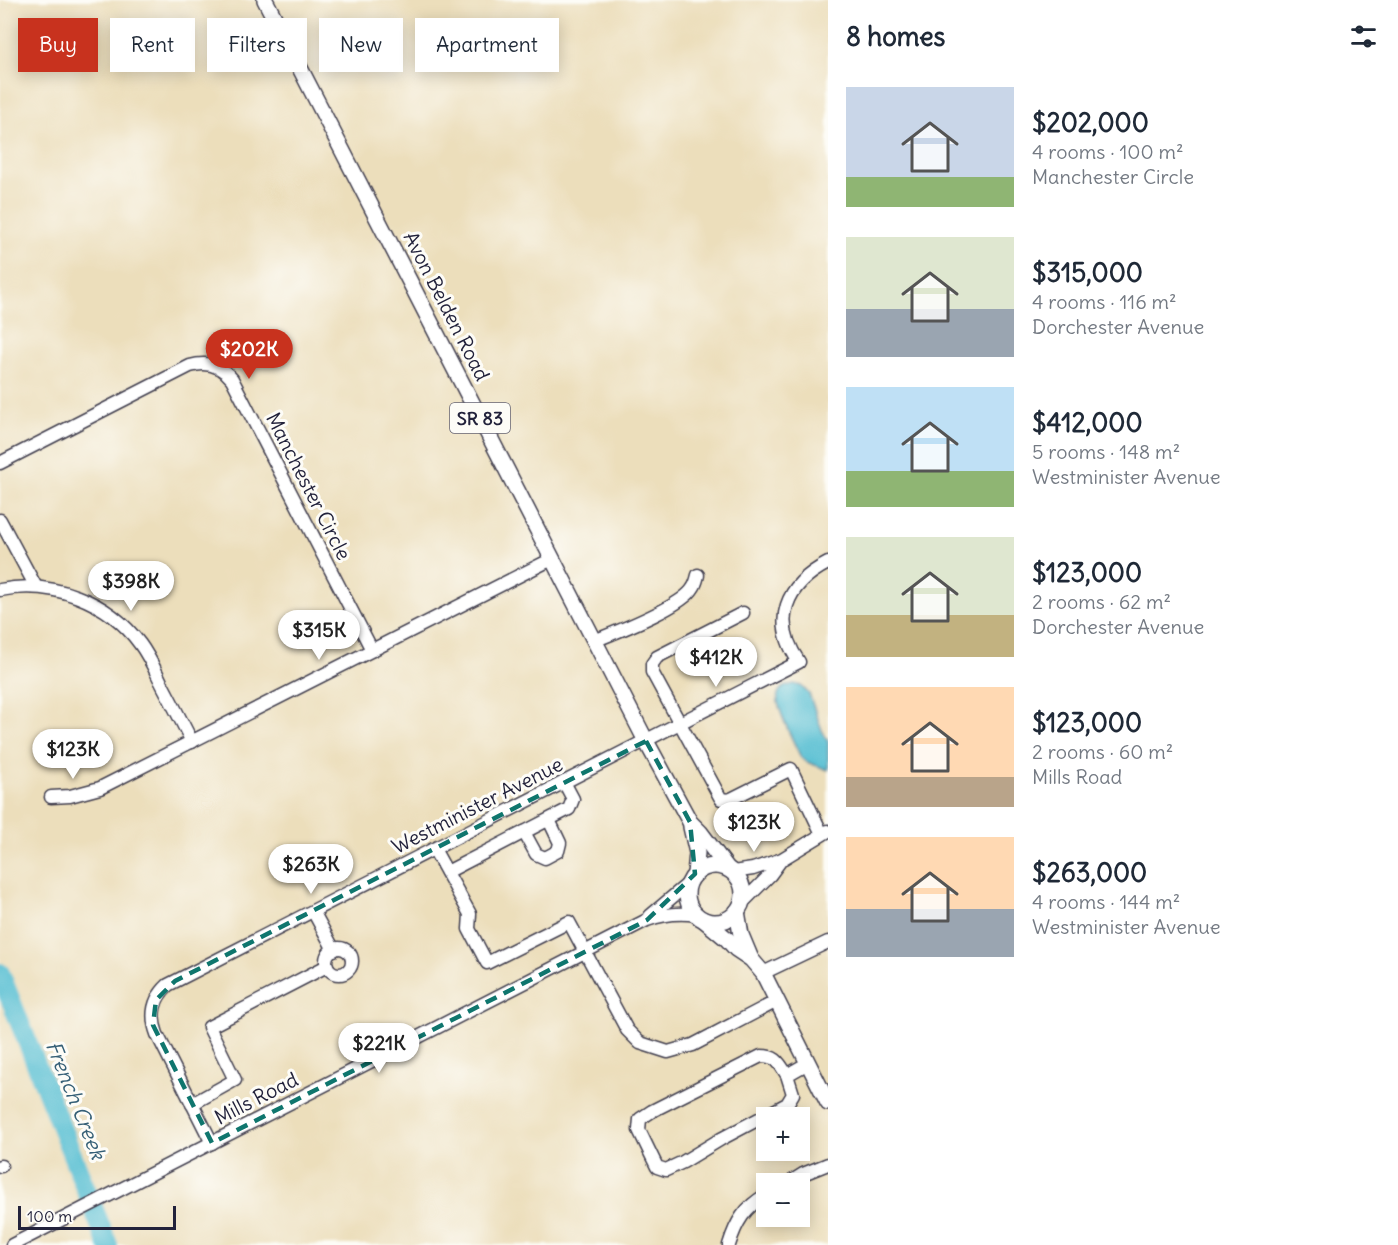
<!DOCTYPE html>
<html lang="en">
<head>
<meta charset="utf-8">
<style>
  :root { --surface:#fff; --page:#f2f2f3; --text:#1f2937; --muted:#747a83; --accent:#c8321e }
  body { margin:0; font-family:Delius,sans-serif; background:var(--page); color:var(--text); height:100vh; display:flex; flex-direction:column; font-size:22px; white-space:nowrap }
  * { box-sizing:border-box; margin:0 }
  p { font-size:20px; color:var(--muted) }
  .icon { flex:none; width:33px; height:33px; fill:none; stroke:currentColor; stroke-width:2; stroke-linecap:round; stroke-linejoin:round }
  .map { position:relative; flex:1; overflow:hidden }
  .side { display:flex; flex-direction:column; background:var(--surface); width:570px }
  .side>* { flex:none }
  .guide { position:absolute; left:18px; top:18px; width:570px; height:54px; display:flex; gap:12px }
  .fabs { position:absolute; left:756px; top:1107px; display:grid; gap:12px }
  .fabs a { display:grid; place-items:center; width:54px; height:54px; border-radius:0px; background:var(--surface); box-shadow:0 3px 15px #0003; font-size:30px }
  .scale { position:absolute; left:18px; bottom:15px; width:158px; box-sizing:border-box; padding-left:6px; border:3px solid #22223b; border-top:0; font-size:16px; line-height:21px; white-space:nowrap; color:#22223b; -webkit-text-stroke:4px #fdfcf7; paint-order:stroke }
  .price { position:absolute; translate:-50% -51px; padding:0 14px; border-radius:21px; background:#fff; color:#222; font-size:20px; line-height:39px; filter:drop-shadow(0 2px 3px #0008) }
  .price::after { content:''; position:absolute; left:50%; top:36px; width:18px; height:14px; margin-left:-9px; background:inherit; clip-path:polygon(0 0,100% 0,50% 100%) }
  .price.active { background:var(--accent); color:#fff }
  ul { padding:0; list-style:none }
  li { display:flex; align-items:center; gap:18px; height:150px; padding:0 18px }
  li span { display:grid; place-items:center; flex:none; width:168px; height:120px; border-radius:0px; color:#555 }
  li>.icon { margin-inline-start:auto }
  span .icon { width:72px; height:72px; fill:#fffc; stroke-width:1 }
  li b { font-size:26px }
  h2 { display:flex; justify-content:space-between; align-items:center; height:72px; padding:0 18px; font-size:26px }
  .chip { padding:0 21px; border-radius:0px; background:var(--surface); box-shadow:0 3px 15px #0003; font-size:21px; line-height:54px }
  .chip.active { background:var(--accent); color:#fff }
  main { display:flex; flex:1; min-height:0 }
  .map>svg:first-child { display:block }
</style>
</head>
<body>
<main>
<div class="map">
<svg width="828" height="1245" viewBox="0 0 828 1245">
  <rect width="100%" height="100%" fill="#fdfcf7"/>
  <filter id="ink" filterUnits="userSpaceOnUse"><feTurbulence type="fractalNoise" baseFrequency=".0167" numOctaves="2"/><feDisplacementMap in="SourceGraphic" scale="12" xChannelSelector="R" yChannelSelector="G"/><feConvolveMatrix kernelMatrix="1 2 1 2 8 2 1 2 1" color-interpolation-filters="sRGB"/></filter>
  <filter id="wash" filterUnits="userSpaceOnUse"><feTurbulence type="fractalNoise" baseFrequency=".008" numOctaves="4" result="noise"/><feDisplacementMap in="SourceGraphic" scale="24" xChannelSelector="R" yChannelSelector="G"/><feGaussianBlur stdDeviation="1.35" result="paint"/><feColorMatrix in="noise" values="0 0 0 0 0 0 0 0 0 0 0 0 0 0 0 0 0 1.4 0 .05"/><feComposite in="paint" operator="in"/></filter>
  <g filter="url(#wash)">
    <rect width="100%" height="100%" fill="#ecdebb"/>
    <path fill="#55bed2" stroke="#3c7086" stroke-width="1.5" d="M794,684L801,686L809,694L822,730L828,742V770L807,762L801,758C796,746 774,705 778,694C780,687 788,685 794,684Z"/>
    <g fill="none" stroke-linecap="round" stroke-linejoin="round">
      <path stroke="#55bed2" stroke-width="20" d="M0,973L108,1245"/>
    </g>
  </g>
  <g filter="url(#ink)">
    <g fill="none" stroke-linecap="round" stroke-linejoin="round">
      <g stroke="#403e4e" stroke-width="15">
        <g id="minor">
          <path d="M0,463L190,366C207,361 221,365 232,379L372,650"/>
          <path d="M0,520L36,587"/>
          <path d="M0,590C52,580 108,600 140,644C149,656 155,670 162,684C172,703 182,722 192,742"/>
          <path d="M743,613L657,657L652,664V672L721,799L729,800L791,769L822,834"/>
          <path d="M594,641C616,632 682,607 693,588C696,584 697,579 698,575"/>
          <path d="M51,797L70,796L100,788L552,559"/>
          <path d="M524,832L536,854L545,858L558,851L560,843L549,820"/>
          <path d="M434,849L470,914L469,929L487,963L569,922L627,1030L640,1043L668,1052L693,1045L777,1001"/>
          <path d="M447,872L569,809L573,799L564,782"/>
          <path d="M733,872L753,869L782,859L828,831"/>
          <path d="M742,903L770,875L781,860"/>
          <path d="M313,911L334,950"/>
          <path d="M650,916L690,882"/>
          <circle cx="339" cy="961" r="13"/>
          <path d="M763,973L828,942"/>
          <path d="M787,1075L793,1094L787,1104L721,1139L683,1162L666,1170L657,1167L639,1130L640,1119L652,1111L761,1056C777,1056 779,1063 787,1075L808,1063"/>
          <path d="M192,1104L235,1080L209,1027L327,966"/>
          <path d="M212,1143L157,1034C150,1015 153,999 168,985L799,662C771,621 785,585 828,563"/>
          <path d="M0,1166H1"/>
          <path d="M787,1184L803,1174L828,1164"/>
          <path d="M12,1245L647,920C664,914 678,912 696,915"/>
          <path d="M729,1245C736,1222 745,1207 766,1195"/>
        </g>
      </g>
      <g stroke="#403e4e" stroke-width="18">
        <g id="major">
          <path d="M265,0L646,741L690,822L700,832L727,868"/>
          <path d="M691,827L697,853L695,874"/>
          <circle cx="715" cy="894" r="28"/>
          <path d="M737,911L741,935L751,959"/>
          <path d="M704,920L727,939L736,949L751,959L763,973L828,1103"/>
        </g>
      </g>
      <use href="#minor" stroke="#fff" stroke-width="12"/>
      <use href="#major" stroke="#fff" stroke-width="15"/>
    </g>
  </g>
  <path fill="none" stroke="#0f766e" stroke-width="4.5" stroke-dasharray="12 8" stroke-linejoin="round" d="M646,741L690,822L695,874L647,920L212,1143L153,1025L156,1000L175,981Z"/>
  <g text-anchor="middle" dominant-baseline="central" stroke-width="6" stroke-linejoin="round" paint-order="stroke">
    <rect fill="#fdfcf7" stroke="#646373" stroke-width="1.5" x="450" y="403" width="60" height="30" rx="4.5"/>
    <g font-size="18" font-weight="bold" fill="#22223b">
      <text x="480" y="418">SR 83</text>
    </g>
    <g font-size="20" fill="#22223b" stroke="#fdfcf7">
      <text transform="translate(447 306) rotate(63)">Avon Belden Road</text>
      <text transform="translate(309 486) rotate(63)">Manchester Circle</text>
      <text transform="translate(477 805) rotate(-27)">Westminister Avenue</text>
      <text transform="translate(256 1098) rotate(-27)">Mills Road</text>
    </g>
    <g font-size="21" font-style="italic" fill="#366077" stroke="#fdfcf7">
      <text transform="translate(76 1100) rotate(68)">French Creek</text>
    </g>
  </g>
</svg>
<div class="fabs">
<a>+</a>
<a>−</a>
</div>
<div class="scale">100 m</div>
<b class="price active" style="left:249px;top:380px">$202K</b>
<b class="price" style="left:131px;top:612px">$398K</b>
<b class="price" style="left:319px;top:661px">$315K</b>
<b class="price" style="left:716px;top:688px">$412K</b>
<b class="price" style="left:73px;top:780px">$123K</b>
<b class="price" style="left:754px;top:853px">$123K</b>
<b class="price" style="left:311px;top:895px">$263K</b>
<b class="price" style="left:379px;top:1074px">$221K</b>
<div class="guide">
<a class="chip active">Buy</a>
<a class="chip">Rent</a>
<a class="chip">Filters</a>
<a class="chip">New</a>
<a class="chip">Apartment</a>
</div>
</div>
<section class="side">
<h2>8 homes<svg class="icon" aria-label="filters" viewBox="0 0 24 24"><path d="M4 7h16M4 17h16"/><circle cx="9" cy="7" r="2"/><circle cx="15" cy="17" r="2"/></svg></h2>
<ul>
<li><span style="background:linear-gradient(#c9d6e8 75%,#8fb573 0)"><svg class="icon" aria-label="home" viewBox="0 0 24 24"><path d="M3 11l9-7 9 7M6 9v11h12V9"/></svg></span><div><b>$202,000</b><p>4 rooms · 100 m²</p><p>Manchester Circle</p></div></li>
<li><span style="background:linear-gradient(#dfe7d0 60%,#9aa5b1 0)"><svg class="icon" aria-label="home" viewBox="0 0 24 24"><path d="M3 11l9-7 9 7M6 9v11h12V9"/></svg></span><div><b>$315,000</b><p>4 rooms · 116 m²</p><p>Dorchester Avenue</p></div></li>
<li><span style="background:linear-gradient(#bfe0f5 70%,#8fb573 0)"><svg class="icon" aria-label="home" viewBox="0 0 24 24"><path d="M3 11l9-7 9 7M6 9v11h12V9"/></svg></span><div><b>$412,000</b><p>5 rooms · 148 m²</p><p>Westminister Avenue</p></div></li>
<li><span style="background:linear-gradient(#dfe7d0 65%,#c2b280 0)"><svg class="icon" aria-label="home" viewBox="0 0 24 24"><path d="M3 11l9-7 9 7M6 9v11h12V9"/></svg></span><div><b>$123,000</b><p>2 rooms · 62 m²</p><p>Dorchester Avenue</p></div></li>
<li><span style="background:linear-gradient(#ffd9b3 75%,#b9a48a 0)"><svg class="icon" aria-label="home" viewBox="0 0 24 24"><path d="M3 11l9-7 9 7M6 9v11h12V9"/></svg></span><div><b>$123,000</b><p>2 rooms · 60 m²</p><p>Mills Road</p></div></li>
<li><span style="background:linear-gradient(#ffd9b3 60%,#9aa5b1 0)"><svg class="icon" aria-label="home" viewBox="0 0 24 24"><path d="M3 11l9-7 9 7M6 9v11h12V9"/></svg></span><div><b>$263,000</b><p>4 rooms · 144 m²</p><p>Westminister Avenue</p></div></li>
</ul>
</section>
</main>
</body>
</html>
